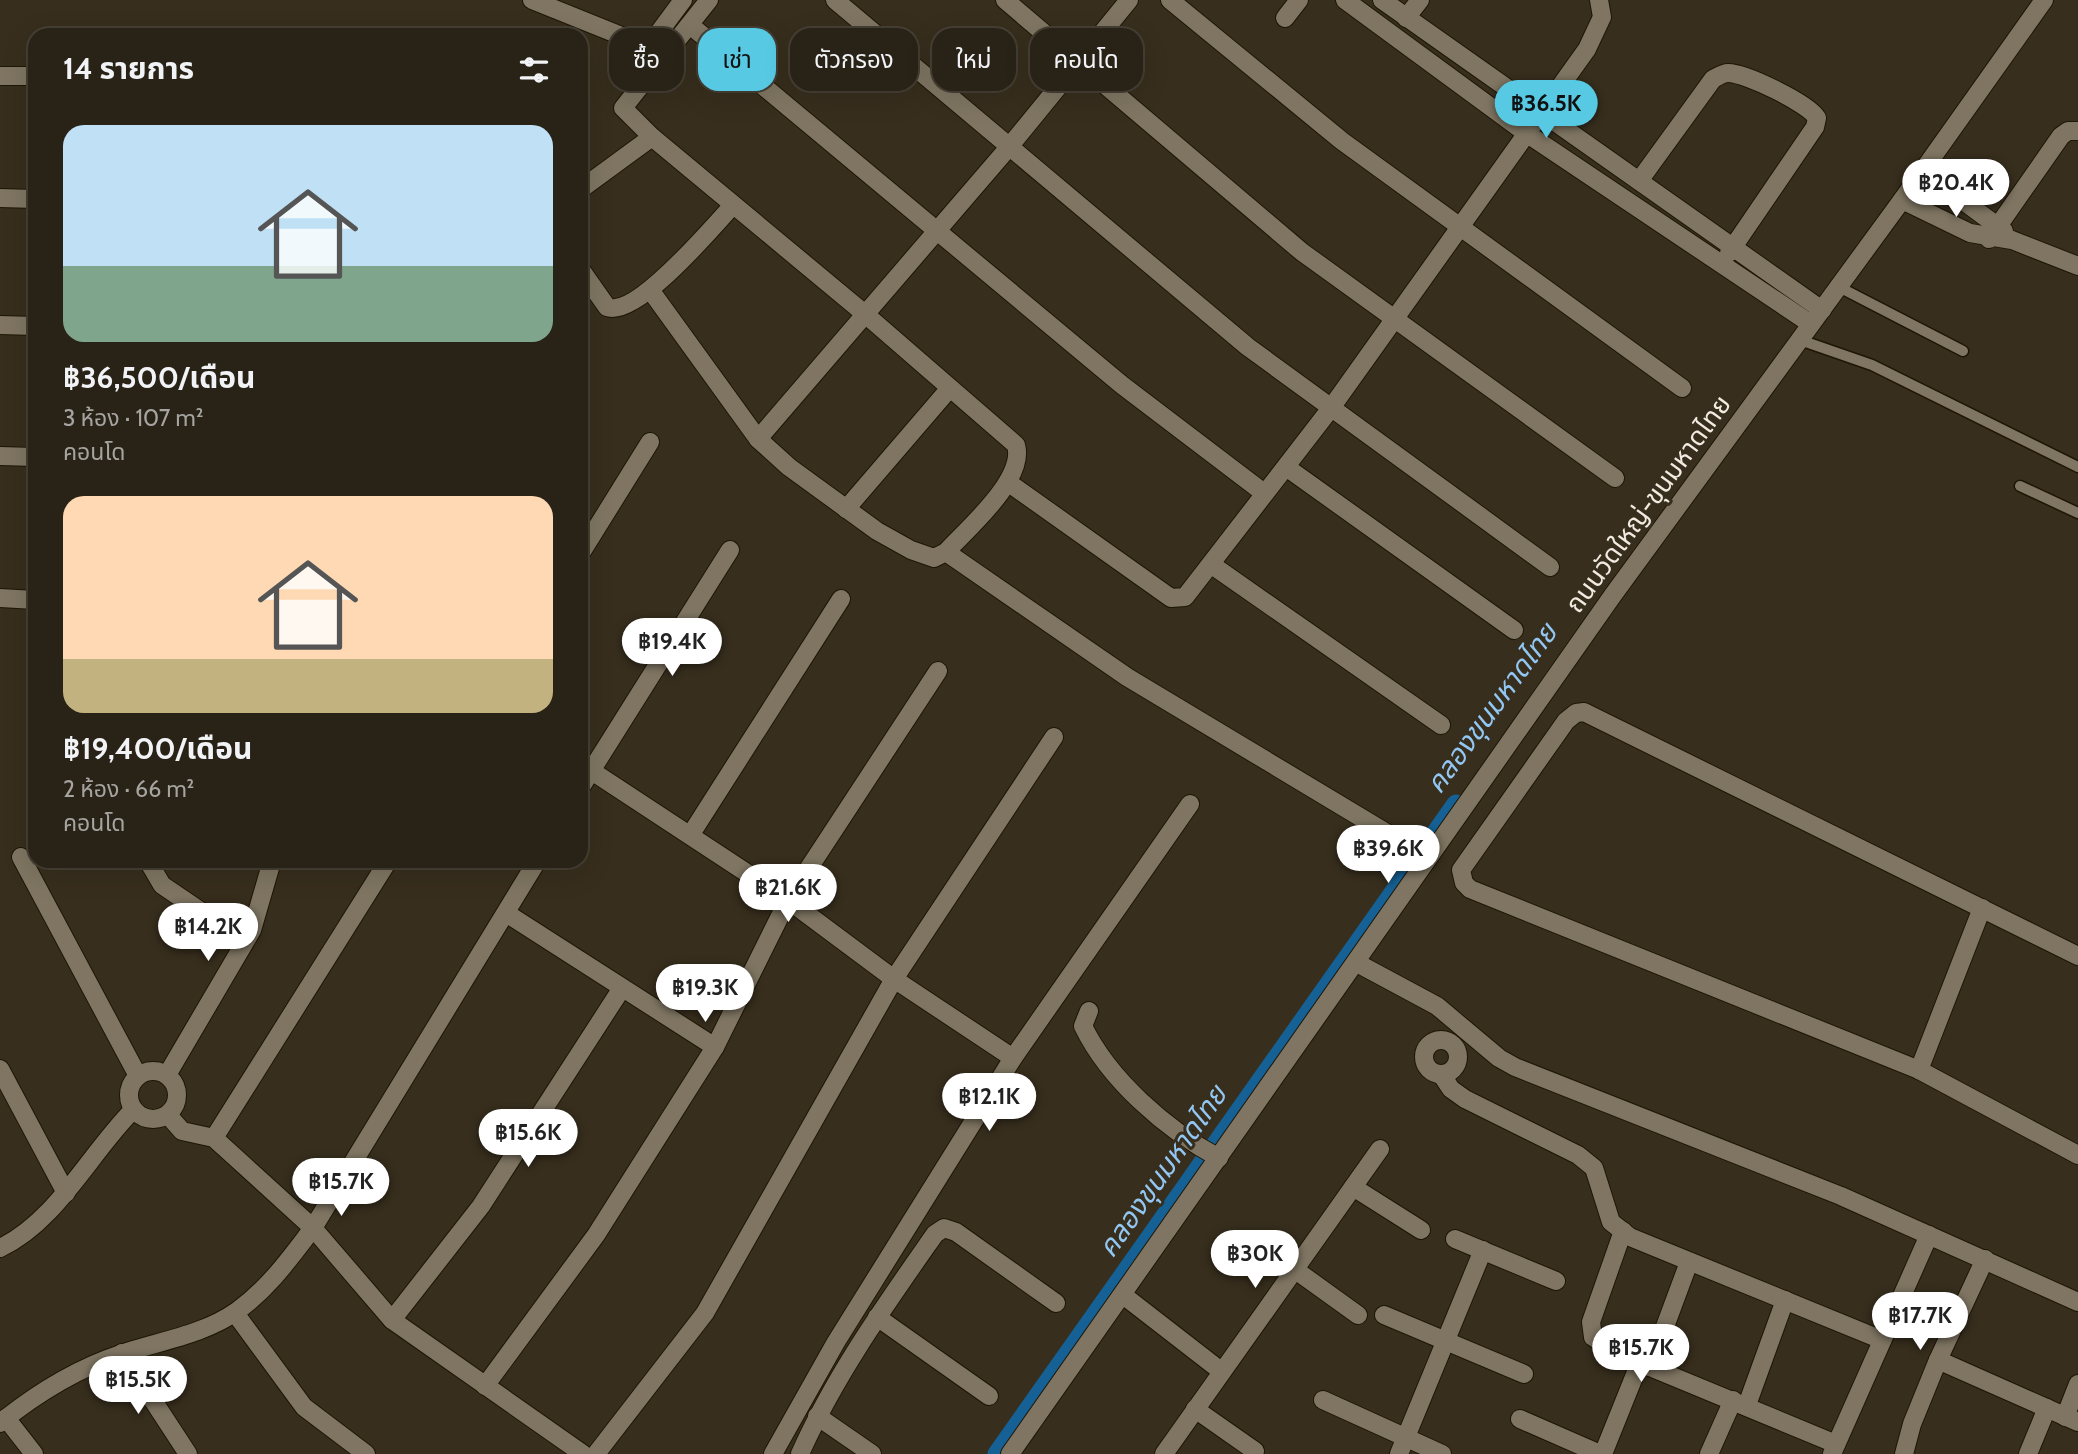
<!DOCTYPE html>
<html lang="th">
<head>
<meta charset="utf-8">
<style>
  :root { --surface:#292216; --page:#312a1f; --text:#f1f3f6; --muted:#a5a4a1; --line:#453f35; --accent:#57c9e2 }
  body { margin:0; font-family:Cabin,"Noto Sans Thai",sans-serif; background:var(--page); color:var(--text); height:100vh; display:flex; flex-direction:column; font-size:26px; white-space:nowrap }
  * { box-sizing:border-box; margin:0 }
  p { font-size:23px; color:var(--muted) }
  .icon { flex:none; width:38px; height:38px; fill:none; stroke:currentColor; stroke-width:2; stroke-linecap:round; stroke-linejoin:round }
  .map { position:relative; flex:1; overflow:hidden }
  .details { position:absolute; left:28px; top:28px; width:560px; height:840px; display:flex; flex-direction:column; background:var(--surface); border-radius:21px; box-shadow:0 7px 28px #0002,0 0 0 2px var(--line) }
  .details>* { flex:none }
  .top-card { position:absolute; left:609px; top:28px; width:665px; height:63px; display:flex; gap:14px }
  .price { position:absolute; translate:-50% -60px; padding:0 16px; border-radius:24px; background:#fff; color:#222; font-size:23px; line-height:46px; filter:drop-shadow(0 2px 4px #0008) }
  .price::after { content:''; position:absolute; left:50%; top:42px; width:21px; height:16px; margin-left:-10px; background:inherit; clip-path:polygon(0 0,100% 0,50% 100%) }
  .price.active { background:var(--accent); color:#111 }
  ul { padding:0; list-style:none }
  li { display:grid; align-content:center; gap:14px; height:371px; padding:0 35px }
  li span { display:grid; place-items:center; height:217px; border-radius:21px; color:#555 }
  li>.icon { margin-inline-start:auto }
  span .icon { width:126px; height:126px; fill:#fffc; stroke-width:1 }
  li b { font-size:30px }
  h2 { display:flex; justify-content:space-between; align-items:center; height:84px; padding:0 35px; font-size:30px }
  .tag { padding:0 24px; border-radius:21px; background:var(--surface); box-shadow:0 7px 28px #0002,0 0 0 2px var(--line); font-size:24px; line-height:63px }
  .tag.active { background:var(--accent); color:#111 }
  .map>svg:first-child { display:block }
</style>
</head>
<body>
<div class="map">
<svg width="2078" height="1454" viewBox="0 0 2078 1454">
  <rect width="100%" height="100%" fill="#372e1d"/>
  <g fill="none" stroke-linecap="round" stroke-linejoin="round">
    <path stroke="#156195" stroke-width="19" d="M997,1454L1456,804"/>
    <g stroke="#1e1606" stroke-width="13">
      <g id="lane">
        <path d="M1839,287L1963,351"/>
        <path d="M1800,340L1872,365L2078,467"/>
        <path d="M2020,486L2078,513"/>
      </g>
    </g>
    <g stroke="#1e1606" stroke-width="20">
      <g id="street">
        <path d="M532,0L639,43L657,35L683,0"/>
        <path d="M835,0L1248,347L1550,567"/>
        <path d="M1005,0L1302,252L1615,478"/>
        <path d="M1170,0L1342,141L1682,388"/>
        <path d="M1345,0L1526,133L1811,324"/>
        <path d="M1382,0L1822,310"/>
        <path d="M1285,18L1299,0"/>
        <path d="M1406,18L1420,0"/>
        <path d="M690,25L1122,385L1264,493"/>
        <path d="M0,76H35"/>
        <path d="M1923,171L2004,231"/>
        <path d="M1639,181L1713,79C1717,77 1723,73 1728,73C1746,73 1809,104 1817,118L1815,127L1729,253"/>
        <path d="M581,189L652,137"/>
        <path d="M0,198L35,199"/>
        <path d="M1902,200L1970,233L2012,240L2078,266"/>
        <path d="M1989,239L2061,136L2068,131H2078"/>
        <path d="M581,270L607,307C636,318 713,227 733,205"/>
        <path d="M651,291L758,439L789,467L877,531L911,550L934,558L946,552C967,529 1026,479 1016,445L865,314L652,137L623,108L709,0"/>
        <path d="M0,325L35,326"/>
        <path d="M758,439L1009,147L1129,0"/>
        <path d="M0,456L35,457"/>
        <path d="M1286,467L1514,630"/>
        <path d="M1009,483L1171,598L1185,597L1331,408L1587,49L1602,17L1599,0"/>
        <path d="M846,509L950,388"/>
        <path d="M946,552L1127,677L1390,835"/>
        <path d="M581,553L650,442"/>
        <path d="M1212,565L1441,725"/>
        <path d="M0,598L35,600"/>
        <path d="M581,764L788,900L894,979L1013,1058"/>
        <path d="M581,787L730,550"/>
        <path d="M691,834L841,599"/>
        <path d="M21,857L138,1076"/>
        <path d="M148,861L162,885L243,940"/>
        <path d="M506,913L715,1047"/>
        <path d="M2078,956L1584,712L1576,713L1566,721L1461,870L1464,883L1470,889L1919,1070L2078,1155"/>
        <path d="M1357,963L1437,1006L1499,1058L1515,1067L1841,1196L2078,1302"/>
        <path d="M1089,1011L1083,1026C1109,1080 1167,1130 1219,1158"/>
        <circle cx="1441" cy="1057" r="17"/>
        <path d="M0,1069L66,1193"/>
        <path d="M1919,1070L1982,908"/>
        <circle cx="153" cy="1095" r="24"/>
        <path d="M1441,1074L1451,1089L1465,1099L1578,1155L1594,1168L1611,1222L1630,1237L1882,1340"/>
        <path d="M167,1075L252,930L272,861"/>
        <path d="M168,1115L182,1131L214,1138L313,1228L392,1320L583,1454"/>
        <path d="M214,1138L388,861"/>
        <path d="M1353,1187L1421,1230"/>
        <path d="M1623,1231L1591,1322L1593,1337L1621,1355L1836,1444"/>
        <path d="M1455,1239L1556,1281"/>
        <path d="M0,1248C56,1222 90,1153 133,1110"/>
        <path d="M1294,1269L1358,1315"/>
        <path d="M1123,1295L1221,1371"/>
        <path d="M235,1313L304,1407L366,1454"/>
        <path d="M1384,1315L1524,1374"/>
        <path d="M877,1317L989,1396"/>
        <path d="M392,1320L481,1206L622,988"/>
        <path d="M122,1353L188,1454"/>
        <path d="M1938,1360L2078,1422"/>
        <path d="M1650,1367L1689,1262"/>
        <path d="M485,1386L596,1235L715,1047L788,900L938,671"/>
        <path d="M1323,1400L1442,1454"/>
        <path d="M1747,1405L1785,1300"/>
        <path d="M1195,1409L1255,1451"/>
        <path d="M817,1416L872,1454"/>
        <path d="M2065,1417L2078,1384"/>
        <path d="M6,1418L34,1454"/>
        <path d="M1520,1419L1600,1454"/>
        <path d="M0,1423C37,1393 76,1369 121,1354C159,1341 203,1335 237,1311C269,1288 290,1258 313,1228L537,861"/>
        <path d="M596,1454L705,1313L894,979L1054,737"/>
        <path d="M773,1454L836,1342L1013,1058L1190,804"/>
        <path d="M800,1454C835,1375 886,1304 935,1234L944,1228L956,1232L1056,1303"/>
        <path d="M1010,1454L1613,595L1902,200L2044,0"/>
        <path d="M1164,1454L1380,1149"/>
        <path d="M1399,1454L1483,1250"/>
        <path d="M1603,1454L1640,1362"/>
        <path d="M1709,1454L1733,1400"/>
        <path d="M1832,1454L1929,1235"/>
        <path d="M1904,1454L1912,1424L1938,1360L1985,1259"/>
        <path d="M2028,1454L2047,1408"/>
      </g>
    </g>
    <use href="#lane" stroke="#7f7562" stroke-width="10"/>
    <use href="#street" stroke="#7f7562" stroke-width="18"/>
  </g>
  <g text-anchor="middle" dominant-baseline="central" stroke-width="6" stroke-linejoin="round" paint-order="stroke">
    <g font-size="26" fill="#f1ebe1" stroke="#372e1d">
      <text transform="translate(1648 504) rotate(-54)">ถนนวัดใหญ่-ขุนมหาดไทย</text>
    </g>
    <g font-size="28" font-style="italic" fill="#93c7f3" stroke="#372e1d">
      <text transform="translate(1491 708) rotate(-54)">คลองขุนมหาดไทย</text>
      <text transform="translate(1162 1171) rotate(-55)">คลองขุนมหาดไทย</text>
    </g>
  </g>
</svg>
<b class="price active" style="left:1546px;top:140px">฿36.5K</b>
<b class="price" style="left:1956px;top:219px">฿20.4K</b>
<b class="price" style="left:672px;top:678px">฿19.4K</b>
<b class="price" style="left:1388px;top:885px">฿39.6K</b>
<b class="price" style="left:788px;top:924px">฿21.6K</b>
<b class="price" style="left:208px;top:963px">฿14.2K</b>
<b class="price" style="left:705px;top:1024px">฿19.3K</b>
<b class="price" style="left:989px;top:1133px">฿12.1K</b>
<b class="price" style="left:528px;top:1169px">฿15.6K</b>
<b class="price" style="left:341px;top:1218px">฿15.7K</b>
<b class="price" style="left:1255px;top:1290px">฿30K</b>
<b class="price" style="left:1920px;top:1352px">฿17.7K</b>
<b class="price" style="left:1641px;top:1384px">฿15.7K</b>
<b class="price" style="left:138px;top:1416px">฿15.5K</b>
<div class="top-card">
<a class="tag">ซื้อ</a>
<a class="tag active">เช่า</a>
<a class="tag">ตัวกรอง</a>
<a class="tag">ใหม่</a>
<a class="tag">คอนโด</a>
</div>
<section class="details">
<h2>14 รายการ<svg class="icon" aria-label="filters" viewBox="0 0 24 24"><path d="M4 7h16M4 17h16"/><circle cx="9" cy="7" r="2"/><circle cx="15" cy="17" r="2"/></svg></h2>
<ul>
<li><span style="background:linear-gradient(#bfe0f5 65%,#7fa58c 0)"><svg class="icon" aria-label="home" viewBox="0 0 24 24"><path d="M3 11l9-7 9 7M6 9v11h12V9"/></svg></span><div><b>฿36,500/เดือน</b><p>3 ห้อง · 107 m²</p><p>คอนโด</p></div></li>
<li><span style="background:linear-gradient(#ffd9b3 75%,#c2b280 0)"><svg class="icon" aria-label="home" viewBox="0 0 24 24"><path d="M3 11l9-7 9 7M6 9v11h12V9"/></svg></span><div><b>฿19,400/เดือน</b><p>2 ห้อง · 66 m²</p><p>คอนโด</p></div></li>
</ul>
</section>
</div>
</body>
</html>
